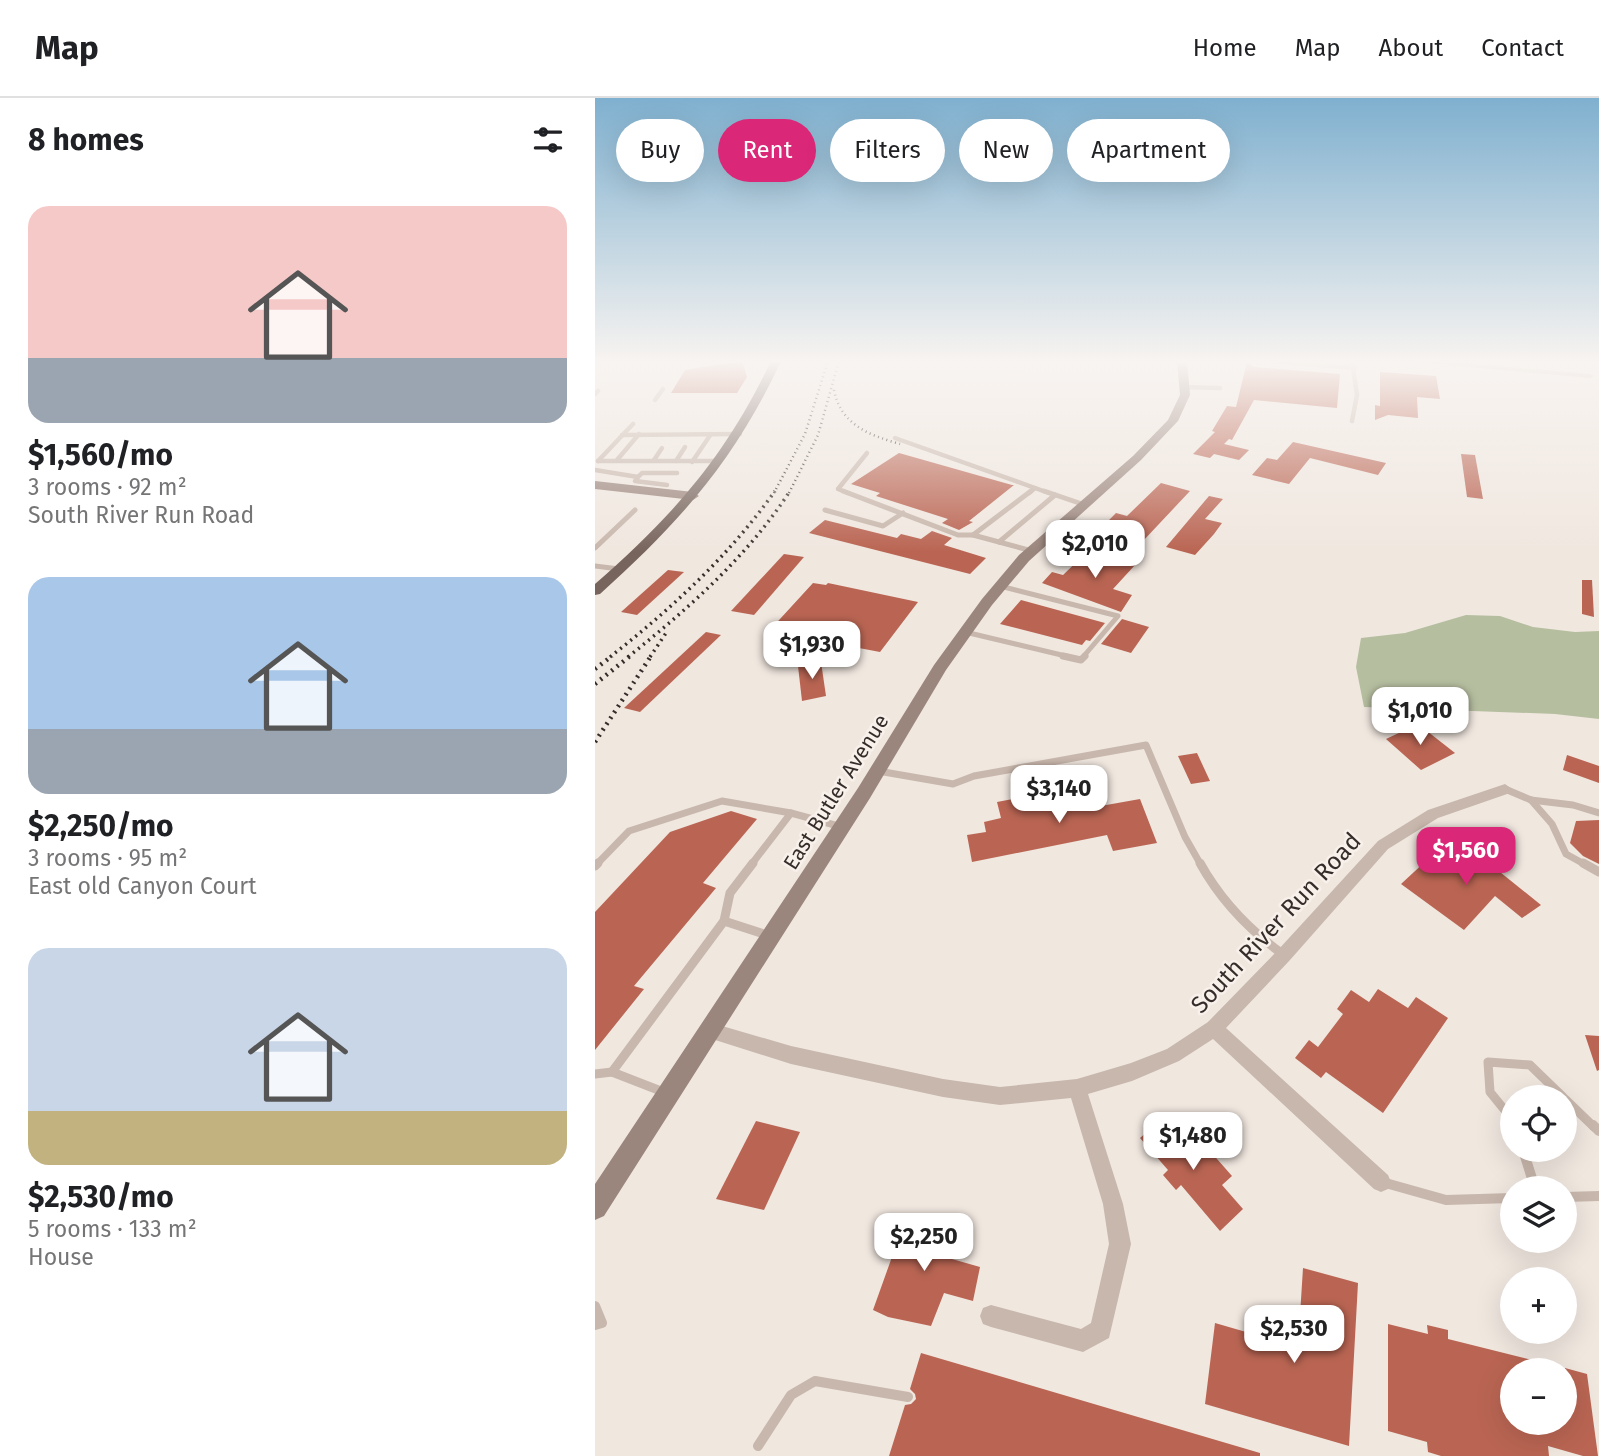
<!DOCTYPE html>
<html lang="en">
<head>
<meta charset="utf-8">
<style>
  :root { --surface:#fff; --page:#f2f2f2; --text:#202124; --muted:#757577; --line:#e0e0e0; --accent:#db2777 }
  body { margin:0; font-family:"Fira Sans",sans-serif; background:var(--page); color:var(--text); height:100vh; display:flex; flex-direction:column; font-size:26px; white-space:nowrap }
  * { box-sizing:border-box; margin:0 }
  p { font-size:23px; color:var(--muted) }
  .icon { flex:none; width:38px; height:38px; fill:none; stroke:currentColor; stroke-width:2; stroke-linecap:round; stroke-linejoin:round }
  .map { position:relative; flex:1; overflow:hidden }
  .drawer { display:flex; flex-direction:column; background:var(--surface); width:595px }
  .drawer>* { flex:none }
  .guide { position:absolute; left:21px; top:21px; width:665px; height:63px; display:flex; gap:14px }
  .tools { position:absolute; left:905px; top:987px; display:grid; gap:14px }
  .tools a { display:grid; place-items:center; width:77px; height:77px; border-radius:50%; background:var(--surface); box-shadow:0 7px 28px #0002; font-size:35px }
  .price { position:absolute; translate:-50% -60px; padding:0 16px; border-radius:14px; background:#fff; color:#222; font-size:23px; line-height:46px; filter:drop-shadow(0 2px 4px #0008) }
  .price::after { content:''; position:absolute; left:50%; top:42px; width:21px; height:16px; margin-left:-10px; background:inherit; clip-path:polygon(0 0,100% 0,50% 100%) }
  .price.current { background:var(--accent); color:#fff }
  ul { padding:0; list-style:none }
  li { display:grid; align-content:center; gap:14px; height:371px; padding:0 28px }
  li span { display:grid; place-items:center; height:217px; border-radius:21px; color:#555 }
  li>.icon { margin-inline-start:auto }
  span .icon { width:126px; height:126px; fill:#fffc; stroke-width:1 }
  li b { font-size:30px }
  h2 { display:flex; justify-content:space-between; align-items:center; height:84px; padding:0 28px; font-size:30px }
  .tag { padding:0 24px; border-radius:32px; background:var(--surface); box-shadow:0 7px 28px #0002; font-size:24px; line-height:63px }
  .tag.current { background:var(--accent); color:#fff }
  header { display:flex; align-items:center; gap:42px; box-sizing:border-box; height:98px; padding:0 35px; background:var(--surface); border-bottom:2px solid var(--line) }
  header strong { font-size:33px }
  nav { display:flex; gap:38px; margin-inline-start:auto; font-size:24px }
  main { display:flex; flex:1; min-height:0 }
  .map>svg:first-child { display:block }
</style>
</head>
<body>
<header>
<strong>Map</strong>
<nav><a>Home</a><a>Map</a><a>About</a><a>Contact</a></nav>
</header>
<main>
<section class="drawer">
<h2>8 homes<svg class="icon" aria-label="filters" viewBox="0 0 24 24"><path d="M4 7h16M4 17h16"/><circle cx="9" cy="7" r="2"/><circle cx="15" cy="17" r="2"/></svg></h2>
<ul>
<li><span style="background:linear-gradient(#f6c9c9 70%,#9aa5b1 0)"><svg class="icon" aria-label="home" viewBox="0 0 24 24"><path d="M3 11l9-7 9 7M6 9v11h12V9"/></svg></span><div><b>$1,560/mo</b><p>3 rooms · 92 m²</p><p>South River Run Road</p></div></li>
<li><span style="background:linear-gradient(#a9c7e8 70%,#9aa5b1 0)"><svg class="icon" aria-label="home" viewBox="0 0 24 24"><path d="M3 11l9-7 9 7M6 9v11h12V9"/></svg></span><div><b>$2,250/mo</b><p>3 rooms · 95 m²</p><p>East old Canyon Court</p></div></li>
<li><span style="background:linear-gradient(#c9d6e8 75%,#c2b280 0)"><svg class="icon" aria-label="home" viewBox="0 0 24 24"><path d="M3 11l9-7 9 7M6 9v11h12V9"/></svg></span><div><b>$2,530/mo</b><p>5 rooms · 133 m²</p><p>House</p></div></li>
</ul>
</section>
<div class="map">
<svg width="1004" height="1358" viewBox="0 0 1004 1358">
  <rect width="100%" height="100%" fill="#f0e7df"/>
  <path fill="#b6bea0" d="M871,517L905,518L938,529L980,534L1004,533V621L960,616L769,609L761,569L766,540L810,535Z"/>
  <g fill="#ba6553">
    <path d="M147,263L152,279L142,295H76L90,272Z"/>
    <path d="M652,264L659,269L745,276L742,310L659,302L637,342L634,341L629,346L654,352L644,362L619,356L615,360L598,356L620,334L617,333L632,308L641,309Z"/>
    <path d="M785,274L841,278L845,301L822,299L823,320L793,317L780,322V307L785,308Z"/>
    <path d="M698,344L791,365L783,377L715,360L694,386L657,377L672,360L682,362Z"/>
    <path d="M304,355L417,387H419L374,423L378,424L364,432L347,425L353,421L281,398L285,395L256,386Z"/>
    <path d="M866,356L880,357L888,401L872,399Z"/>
    <path d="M566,385L595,393L548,443L529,437L530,436L525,434L527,432L509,427L521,415L532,418Z"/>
    <path d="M614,398L628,401L610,421L627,425L619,436L600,457L571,449Z"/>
    <path d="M230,422L302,440L306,436L326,441L337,433L357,440L349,447L391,460L375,476L214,435Z"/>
    <path d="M493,453L540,467L518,491L537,497L526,514L447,485L457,474L468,477Z"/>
    <path d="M189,456L209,459L159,517L136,513Z"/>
    <path d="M73,472L89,474L42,517L26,514Z"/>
    <path d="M987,482H997L999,519L987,516Z"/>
    <path d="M218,485L231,487L233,485L323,504L285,554L174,533Z"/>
    <path d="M426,502L510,525L495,543L491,542L487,547L405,526Z"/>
    <path d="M527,521L554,529L536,555L506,546Z"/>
    <path d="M111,534L126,537L45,614L29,610Z"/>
    <path d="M226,564L231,598L207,603L203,568Z"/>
    <path d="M823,626L860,655L826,672L791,641Z"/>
    <path d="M602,655L615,683L596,686L583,658Z"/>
    <path d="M972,657L1004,668V685L968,672Z"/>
    <path d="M482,689L489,711L545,701L562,745L518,753L512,737L377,764L372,737L391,734L389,724L406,720L402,704Z"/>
    <path d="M136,713L162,721L108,785L121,790L39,888L49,891L0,952V814L75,734Z"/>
    <path d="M1004,722V766L988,758L975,745L981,723Z"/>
    <path d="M869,745L946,807L927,820L900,798L869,832L806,786L833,761L839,765Z"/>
    <path d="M783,891L813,910L821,899L853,920L788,1015L731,974L726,980L700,960L714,942L723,949L748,916L742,911L756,892L774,904Z"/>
    <path d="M990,937L1004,938V972L1002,973Z"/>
    <path d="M570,1018L607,1059L615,1053L637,1078L627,1087L648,1111L625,1133L586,1087L581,1092L568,1077L573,1072L545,1040Z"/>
    <path d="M161,1023L205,1034L169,1112L121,1101Z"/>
    <path d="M312,1117L366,1132L357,1161L385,1169L378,1203L349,1195L336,1228L293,1219L278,1212Z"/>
    <path d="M708,1170L763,1185L754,1348L610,1306L620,1225L703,1249Z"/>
    <path d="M793,1226L833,1236L832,1227L853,1232V1241L961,1268L960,1272H917V1325H970V1270L992,1276L1003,1358H988L953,1348L954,1358H846L833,1354L832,1344L793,1333Z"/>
    <path d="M326,1255L665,1355V1358H294L310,1307L316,1306L321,1301L320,1296L315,1291Z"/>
  </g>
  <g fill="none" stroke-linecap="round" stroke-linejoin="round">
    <g stroke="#c8b7ac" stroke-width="4.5">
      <path d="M676,263L760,270"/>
      <path d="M757,263L762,297L757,323"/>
      <path d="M0,264L4,263"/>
      <path d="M589,289L625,290"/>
      <path d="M0,296L3,293"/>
      <path d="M60,302L68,291"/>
      <path d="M27,337L145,336"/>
      <path d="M300,340L440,390"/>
      <path d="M22,362L44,336"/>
      <path d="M59,362L67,350"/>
      <path d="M3,363H125"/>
      <path d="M3,363L38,326"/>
      <path d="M81,363L90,349"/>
      <path d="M97,364L116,336"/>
      <path d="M0,372L43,379L47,375H82"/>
      <path d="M43,379L40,383L72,387"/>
      <path d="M253,395L243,391L272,355"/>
      <path d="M434,395L440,390L454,395"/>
    </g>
    <g stroke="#c8b7ac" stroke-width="5">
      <path d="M248,393L363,437H378"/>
      <path d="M436,393L378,437L437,453"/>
      <path d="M449,393L490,407"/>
      <path d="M230,412L288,428L308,415"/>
      <path d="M404,444L460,397"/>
      <path d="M0,450L40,412"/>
      <path d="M0,468L24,471"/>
      <path d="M405,488L523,518L488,559"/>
      <path d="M370,534L475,559"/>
    </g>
    <g stroke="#c8b7ac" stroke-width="7">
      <path d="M468,558L486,562L490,558"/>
      <path d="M283,673L358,686L379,678L551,647L590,739L606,767"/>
      <path d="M910,691L936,702L978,707L1004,715"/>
      <path d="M936,702L957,726L971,756L991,767"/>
      <path d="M1,767L34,733L127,703L196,715"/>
      <path d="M156,767L196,715L247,729"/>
    </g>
    <g stroke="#c8b7ac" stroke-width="9">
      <path d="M605,765C626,803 654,832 689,857"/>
      <path d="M988,765L1004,774"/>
      <path d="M0,768L3,765"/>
      <path d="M129,823L175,838"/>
      <path d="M0,976L17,974"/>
      <path d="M71,995L17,974L129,823L135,795L158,765"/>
      <path d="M970,1001L999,1029"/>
      <path d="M917,1021L895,994L893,964L935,967L968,999"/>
    </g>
    <g stroke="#c8b7ac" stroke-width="10">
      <path d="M998,1027L1004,1033"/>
      <path d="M928,1052L940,1090"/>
      <path d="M787,1084L851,1102L917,1100"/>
      <path d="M970,1099L1004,1098"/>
      <path d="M0,1208L7,1225L0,1227"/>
      <path d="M163,1348L196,1297L220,1283L313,1299"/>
    </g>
    <g fill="#c8b7ac" fill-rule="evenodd">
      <path d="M809,263H846L995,276L999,278L995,280Z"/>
      <path d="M910,686L917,691L915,695L843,720L793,751L695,862L631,930L793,1077L796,1084L793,1091L786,1094L779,1091L618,941L584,963L537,983L493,996L528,1106L536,1146L514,1240L488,1254L396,1229L388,1226L385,1218L388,1210L396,1207L486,1231L496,1225L514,1146L508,1106L476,1000L405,1007L348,999L196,966L117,941L111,939L108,933L111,927L117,925L196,948L348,981L405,989L482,981L536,965L572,951L613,924L683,852L783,743L833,712Z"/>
    </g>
    <g fill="#9b867d" fill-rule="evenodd">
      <path d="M582,263H592L595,297L583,323L546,362L434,463L397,507L351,572L275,700L9,1118L0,1122V1086L263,690L339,567L387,501L424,457L538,358L573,322L585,297Z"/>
      <path d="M0,383L98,394L104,398L98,402L0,391Z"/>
    </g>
    <path fill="#77645d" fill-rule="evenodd" d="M176,263H186C140,362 85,424 5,496L0,497V486C78,418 131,358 176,263Z"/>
    <g stroke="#362d2a" stroke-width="2.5" stroke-dasharray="1 3.5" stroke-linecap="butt">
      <path d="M239,292C246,327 274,337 305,346"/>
      <path d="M179,395L210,336L233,263"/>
      <path d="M194,395L223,337L244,263"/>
    </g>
    <g stroke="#362d2a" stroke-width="3.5" stroke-dasharray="2 4.5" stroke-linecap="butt">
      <path d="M15,559C77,510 134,458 180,393"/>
      <path d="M33,559C94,510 152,459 195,393"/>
      <path d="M55,559L71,535"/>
    </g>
    <g stroke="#362d2a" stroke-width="4.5" stroke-dasharray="2 5" stroke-linecap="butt">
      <path d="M0,571L17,558"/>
      <path d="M0,586L35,558"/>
      <path d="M0,644L56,558"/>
    </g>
  </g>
  <linearGradient id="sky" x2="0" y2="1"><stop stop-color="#7fb0cf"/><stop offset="0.58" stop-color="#f8f4f1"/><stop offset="1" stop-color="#f8f4f1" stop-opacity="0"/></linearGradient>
  <rect width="1004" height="454" fill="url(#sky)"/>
  <g text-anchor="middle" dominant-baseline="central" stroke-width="5" stroke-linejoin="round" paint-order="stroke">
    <g font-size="21" fill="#362d2a" stroke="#f8f1eb">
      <text transform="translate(241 694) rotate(-58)">East Butler Avenue</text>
    </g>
    <g font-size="24" fill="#362d2a" stroke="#f8f1eb">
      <text transform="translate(681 825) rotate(-47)">South River Run Road</text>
    </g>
  </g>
</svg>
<div class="tools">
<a><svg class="icon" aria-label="locate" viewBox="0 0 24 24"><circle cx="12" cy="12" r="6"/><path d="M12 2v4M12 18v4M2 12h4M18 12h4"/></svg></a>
<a><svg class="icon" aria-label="layers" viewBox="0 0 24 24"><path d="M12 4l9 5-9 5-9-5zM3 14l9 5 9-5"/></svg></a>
<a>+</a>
<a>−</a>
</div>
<b class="price" style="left:500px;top:482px">$2,010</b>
<b class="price" style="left:217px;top:583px">$1,930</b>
<b class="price" style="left:825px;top:649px">$1,010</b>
<b class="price" style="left:464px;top:727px">$3,140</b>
<b class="price current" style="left:871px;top:789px">$1,560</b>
<b class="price" style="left:598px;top:1074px">$1,480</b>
<b class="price" style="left:329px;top:1175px">$2,250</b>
<b class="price" style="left:699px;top:1267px">$2,530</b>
<div class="guide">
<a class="tag">Buy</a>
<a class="tag current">Rent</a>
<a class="tag">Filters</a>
<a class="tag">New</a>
<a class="tag">Apartment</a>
</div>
</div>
</main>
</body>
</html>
